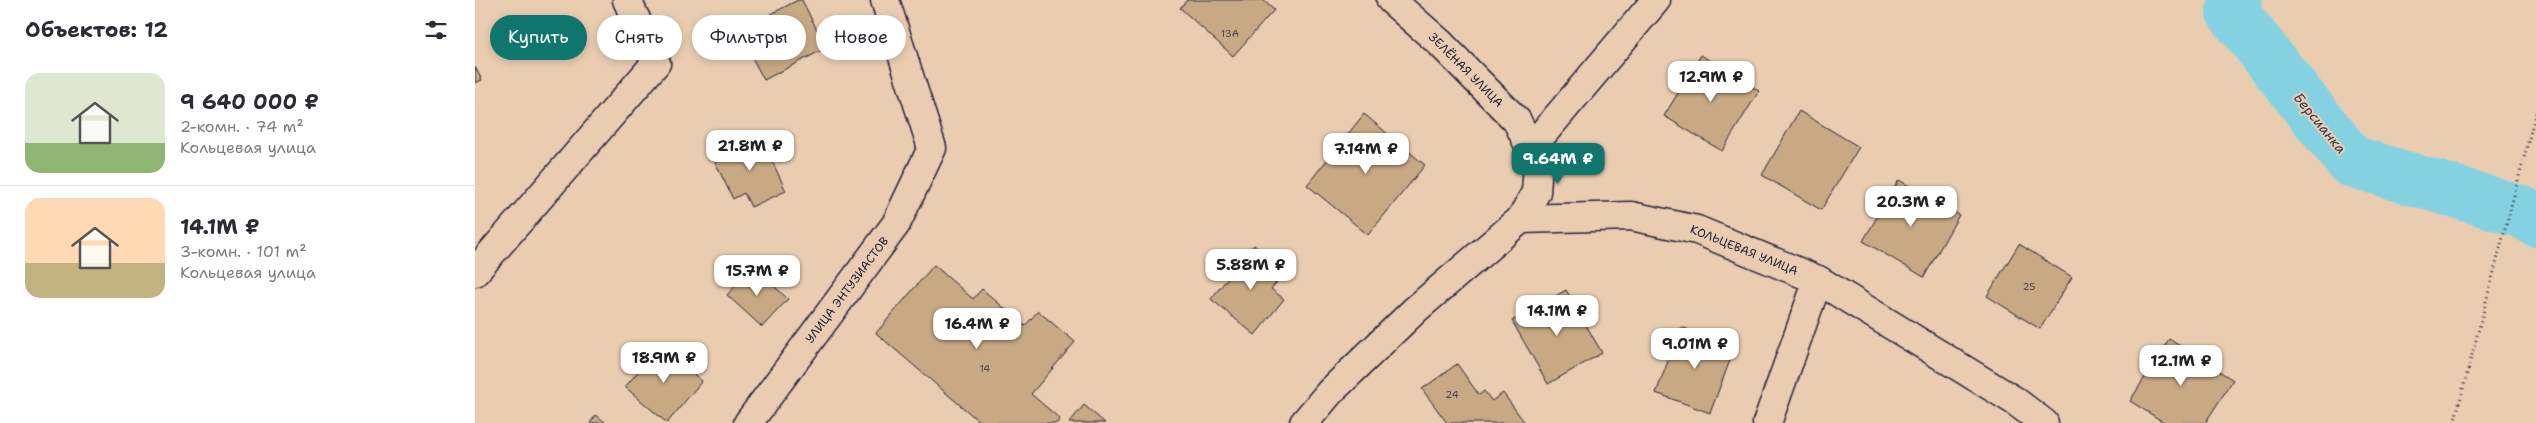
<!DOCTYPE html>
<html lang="ru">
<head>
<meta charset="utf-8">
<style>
  :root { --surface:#fff; --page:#f7f7f7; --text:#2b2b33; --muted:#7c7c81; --line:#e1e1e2; --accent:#0f766e }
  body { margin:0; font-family:"Shantell Sans",sans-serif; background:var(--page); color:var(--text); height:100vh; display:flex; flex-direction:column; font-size:19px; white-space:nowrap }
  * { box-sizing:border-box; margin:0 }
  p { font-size:16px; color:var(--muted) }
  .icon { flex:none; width:28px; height:28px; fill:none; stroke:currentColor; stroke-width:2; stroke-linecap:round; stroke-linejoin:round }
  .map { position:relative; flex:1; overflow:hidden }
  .side { display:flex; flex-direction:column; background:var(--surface); width:475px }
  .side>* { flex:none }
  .top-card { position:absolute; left:15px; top:15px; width:475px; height:45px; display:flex; gap:10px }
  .price { position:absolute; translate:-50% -42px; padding:0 11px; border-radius:10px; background:#fff; color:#222; font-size:16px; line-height:32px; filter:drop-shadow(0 1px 2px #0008) }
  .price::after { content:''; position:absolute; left:50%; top:30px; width:15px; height:11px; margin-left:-8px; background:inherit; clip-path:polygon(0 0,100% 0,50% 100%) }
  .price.selected { background:var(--accent); color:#fff }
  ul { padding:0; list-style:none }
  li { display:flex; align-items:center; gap:15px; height:125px; padding:0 25px }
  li+li { border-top:1px solid var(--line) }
  li span { display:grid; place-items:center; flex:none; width:140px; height:100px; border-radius:15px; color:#555 }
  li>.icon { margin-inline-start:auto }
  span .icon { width:60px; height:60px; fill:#fffc; stroke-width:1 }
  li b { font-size:21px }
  h2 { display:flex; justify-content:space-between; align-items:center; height:60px; padding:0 25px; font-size:21px }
  .chip { padding:0 18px; border-radius:22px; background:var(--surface); box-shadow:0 2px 8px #0003; font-size:18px; line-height:45px }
  .chip.selected { background:var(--accent); color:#fff }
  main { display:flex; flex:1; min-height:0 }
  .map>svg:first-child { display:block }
</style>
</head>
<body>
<main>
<section class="side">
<h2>Объектов: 12<svg class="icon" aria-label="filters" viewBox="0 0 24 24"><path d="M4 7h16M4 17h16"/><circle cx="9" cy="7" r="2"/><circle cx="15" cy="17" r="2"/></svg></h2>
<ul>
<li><span style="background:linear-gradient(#dfe7d0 70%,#8fb573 0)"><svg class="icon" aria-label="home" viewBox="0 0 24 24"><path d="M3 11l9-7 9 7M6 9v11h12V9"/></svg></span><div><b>9 640 000 ₽</b><p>2-комн. · 74 m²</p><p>Кольцевая улица</p></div></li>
<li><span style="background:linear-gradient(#ffd9b3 65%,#c2b280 0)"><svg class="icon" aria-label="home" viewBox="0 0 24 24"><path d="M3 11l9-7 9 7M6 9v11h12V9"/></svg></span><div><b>14.1M ₽</b><p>3-комн. · 101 m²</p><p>Кольцевая улица</p></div></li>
</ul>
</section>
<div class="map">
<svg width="2061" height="423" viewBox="0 0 2061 423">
  <rect width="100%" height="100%" fill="#eacdb1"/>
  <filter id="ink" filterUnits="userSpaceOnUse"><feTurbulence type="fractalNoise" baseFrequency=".02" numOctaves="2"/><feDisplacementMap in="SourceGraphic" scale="10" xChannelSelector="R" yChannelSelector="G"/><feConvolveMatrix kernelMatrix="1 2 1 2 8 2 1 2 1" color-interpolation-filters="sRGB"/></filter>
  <g filter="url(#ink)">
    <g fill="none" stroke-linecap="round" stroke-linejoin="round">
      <path stroke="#84d2e1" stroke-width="52" d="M1761,0L1757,12L1876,161L2047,212L2061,221"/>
    </g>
    <g fill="#c8a984" stroke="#22223b">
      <path d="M323,0H327L351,48L289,80L263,31Z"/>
      <path d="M712,0H788L799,10L758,56L705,8Z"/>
      <path d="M1226,55L1284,91L1247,151L1189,116Z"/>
      <path d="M0,67L7,80L0,83Z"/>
      <path d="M1324,111L1384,147L1346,210L1287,175Z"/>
      <path d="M889,114L950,165L893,235L832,185Z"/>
      <path d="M285,135L311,191L276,207L269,193L258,199L238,158Z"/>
      <path d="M1424,180L1484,215L1449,277L1388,241Z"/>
      <path d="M1544,244L1597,277L1565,329L1512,296Z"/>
      <path d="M779,245L811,271L796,289L809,299L780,335L736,299Z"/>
      <path d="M459,265L498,299L507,289L550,326L563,311L600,342L556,394L585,419L582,423H506L401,333Z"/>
      <path d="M278,267L313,299L287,327L252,295Z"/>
      <path d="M1091,290L1127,353L1073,384L1037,321Z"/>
      <path d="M1206,327L1260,347L1235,413L1181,393Z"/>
      <path d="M1694,339L1758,380L1730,423H1690L1655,401Z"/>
      <path d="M185,346L227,381L192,423L150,387Z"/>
      <path d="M982,364L1004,395L1009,391L1017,401L1028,393L1050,423H972L947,389Z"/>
      <path d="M609,405L630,423H594Z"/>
      <path d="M121,415L131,423H115Z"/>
    </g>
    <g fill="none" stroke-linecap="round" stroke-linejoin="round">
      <g stroke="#22223b" stroke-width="31">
        <g id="minor">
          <path d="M916,0L965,43L1042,121L1063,164L1061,192L1046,219"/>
          <path d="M1055,149L1181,0"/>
          <path d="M0,272L181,63L152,0"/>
          <path d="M273,423L421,224L457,148L410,0"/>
          <path d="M829,423L855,392L940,310L1046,219L1156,216L1222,230L1343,280L1540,401L1569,423"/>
          <path d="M1292,423L1343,280"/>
        </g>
      </g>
      <path stroke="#22223b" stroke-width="3" stroke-dasharray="1 4" stroke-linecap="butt" d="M1979,423L2061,112"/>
      <use href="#minor" stroke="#eacdb1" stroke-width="28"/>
    </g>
  </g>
  <g text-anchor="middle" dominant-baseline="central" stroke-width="4" stroke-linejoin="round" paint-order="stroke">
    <g font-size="10" fill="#4c444d">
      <text x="755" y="33">13А</text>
      <text x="1554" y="286">25</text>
      <text x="510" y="368">14</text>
      <text x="977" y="394">24</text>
    </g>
    <g font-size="12" fill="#22223b" stroke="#eacdb1">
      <text transform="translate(991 70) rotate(45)">ЗЕЛЁНАЯ УЛИЦА</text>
      <text transform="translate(1269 250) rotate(22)">КОЛЬЦЕВАЯ УЛИЦА</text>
      <text transform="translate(372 290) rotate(-53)">УЛИЦА ЭНТУЗИАСТОВ</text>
    </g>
    <g font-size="14" font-style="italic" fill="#313c54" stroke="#eacdb1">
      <text transform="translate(1845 123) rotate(51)">Берсианка</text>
    </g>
  </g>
</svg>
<b class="price" style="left:1236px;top:103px">12.9M ₽</b>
<b class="price" style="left:275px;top:172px">21.8M ₽</b>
<b class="price" style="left:891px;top:175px">7.14M ₽</b>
<b class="price selected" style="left:1083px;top:185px">9.64M ₽</b>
<b class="price" style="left:1436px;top:228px">20.3M ₽</b>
<b class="price" style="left:776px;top:291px">5.88M ₽</b>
<b class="price" style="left:282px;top:297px">15.7M ₽</b>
<b class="price" style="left:1082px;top:337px">14.1M ₽</b>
<b class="price" style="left:502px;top:350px">16.4M ₽</b>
<b class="price" style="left:1220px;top:370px">9.01M ₽</b>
<b class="price" style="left:189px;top:384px">18.9M ₽</b>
<b class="price" style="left:1706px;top:387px">12.1M ₽</b>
<div class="top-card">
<a class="chip selected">Купить</a>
<a class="chip">Снять</a>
<a class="chip">Фильтры</a>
<a class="chip">Новое</a>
</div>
</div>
</main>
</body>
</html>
